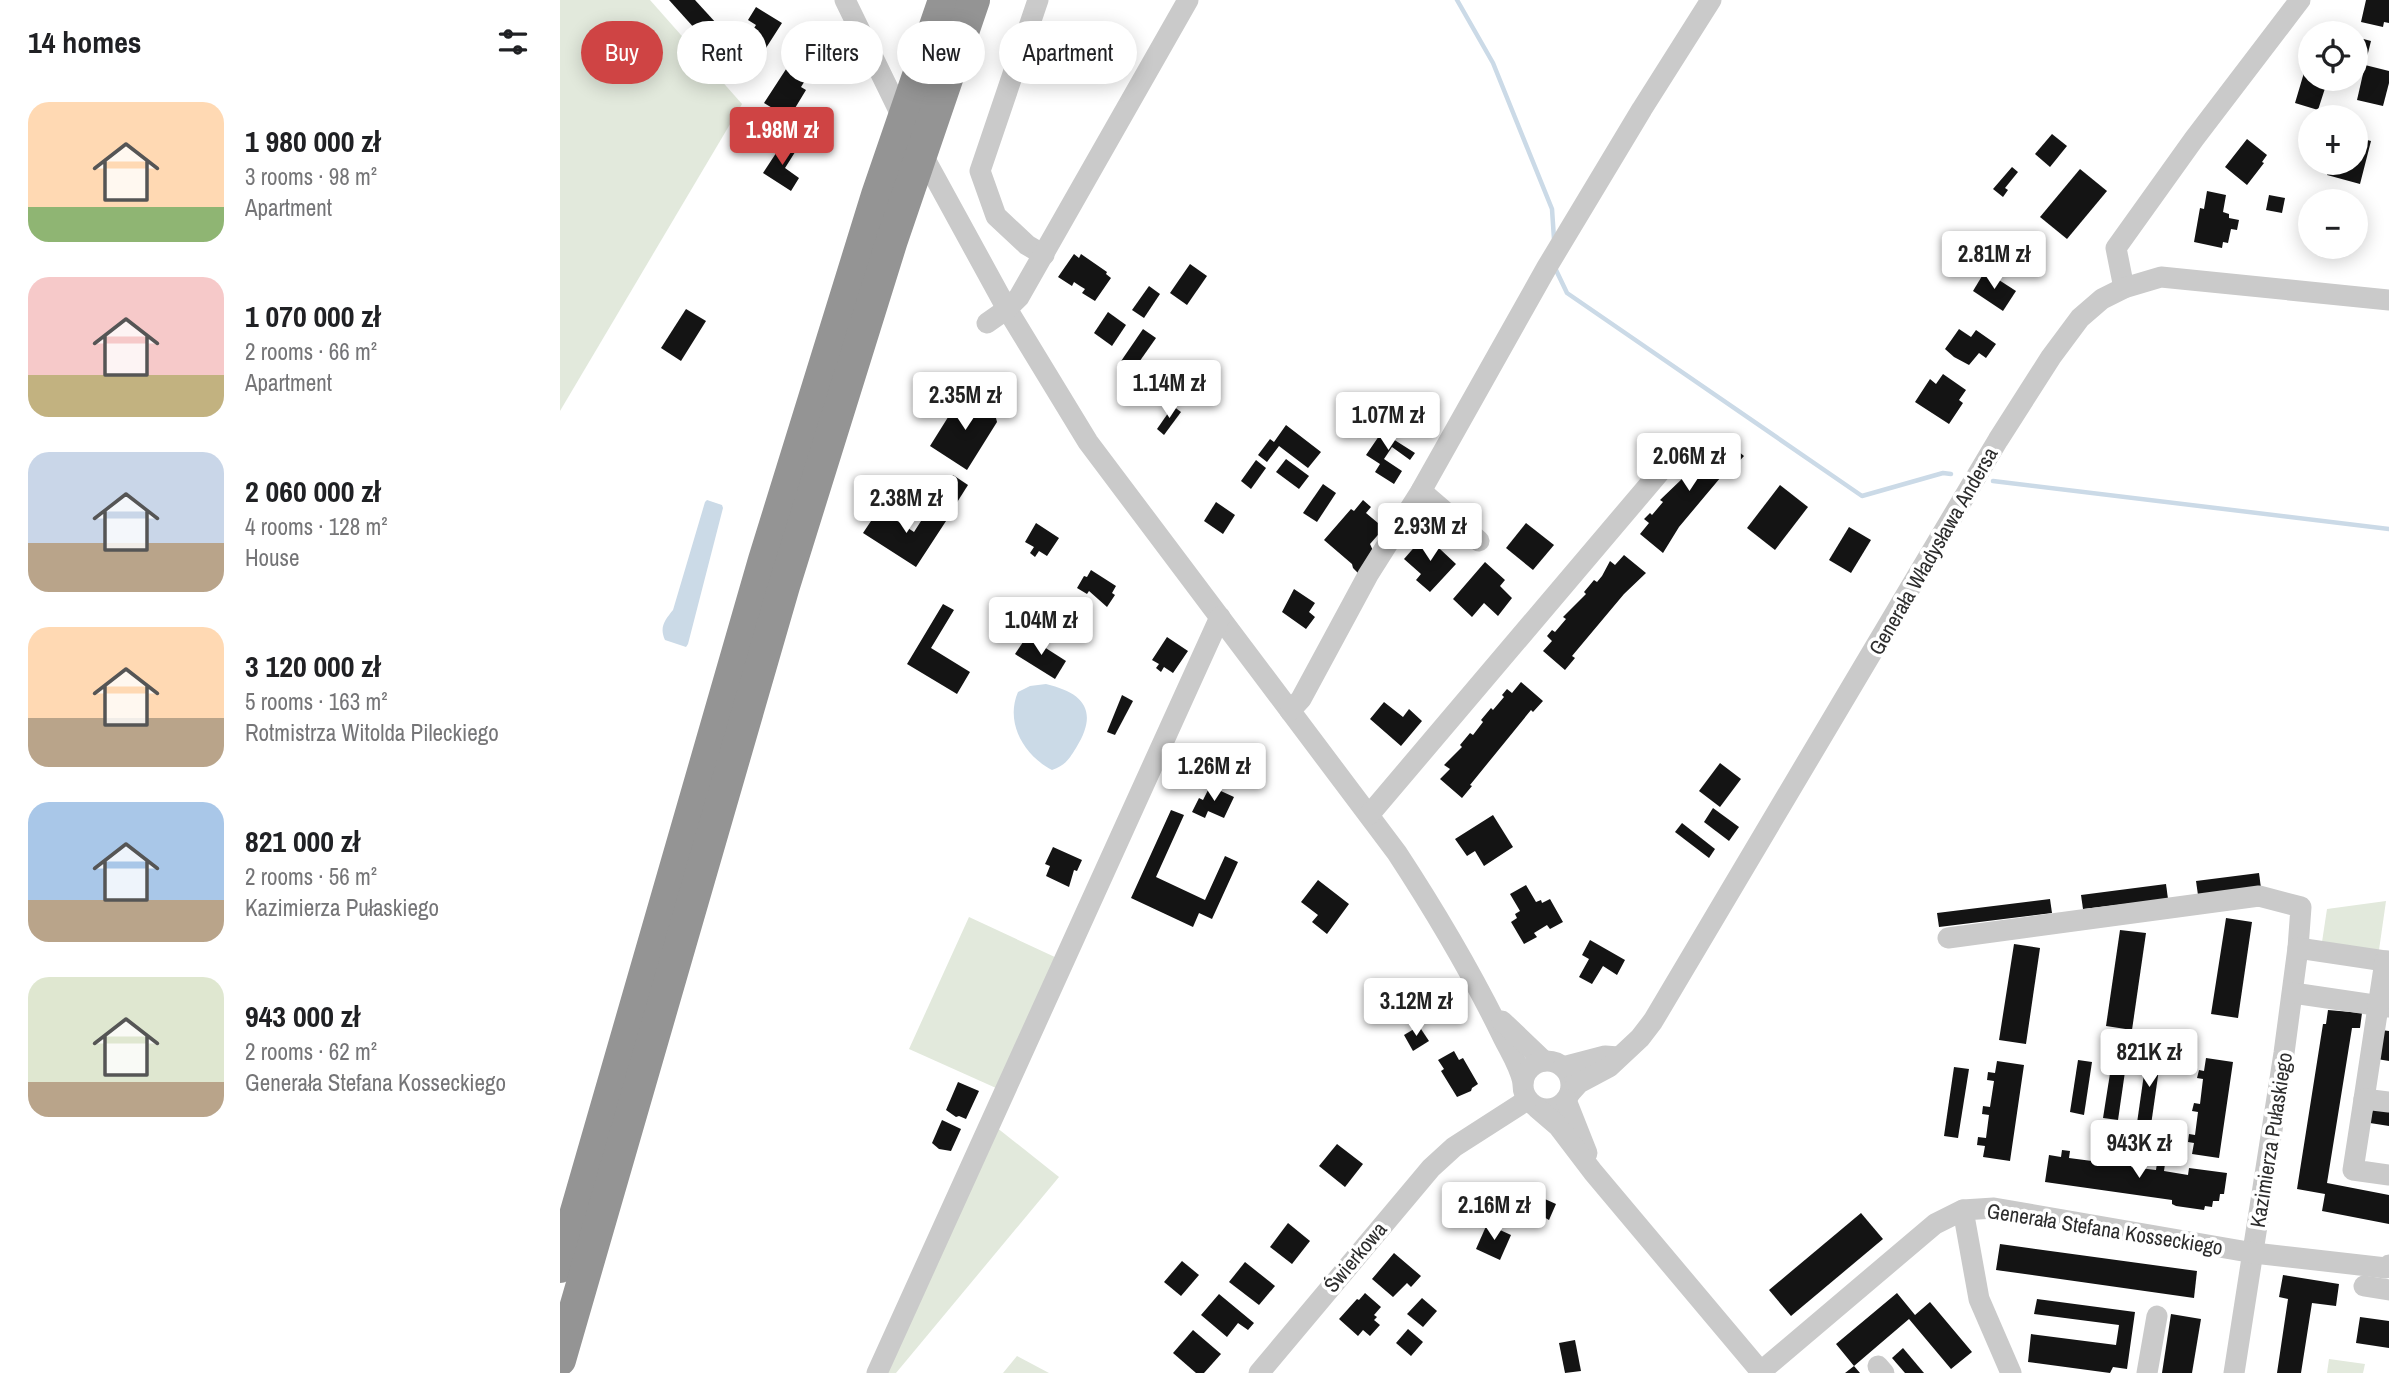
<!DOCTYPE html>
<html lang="en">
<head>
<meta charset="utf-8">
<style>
  :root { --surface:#fff; --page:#f6f6f6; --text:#202124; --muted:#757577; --accent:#cf4444 }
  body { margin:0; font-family:"Archivo Narrow",sans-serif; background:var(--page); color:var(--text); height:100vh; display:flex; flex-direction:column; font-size:26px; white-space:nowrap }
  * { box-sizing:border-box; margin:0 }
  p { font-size:23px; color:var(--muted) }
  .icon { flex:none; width:38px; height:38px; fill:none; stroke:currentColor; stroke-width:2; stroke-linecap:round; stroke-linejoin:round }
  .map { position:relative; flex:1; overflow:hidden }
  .details { display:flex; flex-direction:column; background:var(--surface); width:560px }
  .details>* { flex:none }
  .top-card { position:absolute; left:21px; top:21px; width:665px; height:63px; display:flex; gap:14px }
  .controls { position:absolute; left:1738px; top:21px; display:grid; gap:14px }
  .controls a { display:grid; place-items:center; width:70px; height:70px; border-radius:50%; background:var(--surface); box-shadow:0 4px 18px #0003; font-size:35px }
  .price { position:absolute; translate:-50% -60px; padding:0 16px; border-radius:7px; background:#fff; color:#222; font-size:23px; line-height:46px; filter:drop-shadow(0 2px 4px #0008) }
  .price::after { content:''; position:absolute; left:50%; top:42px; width:21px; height:16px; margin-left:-10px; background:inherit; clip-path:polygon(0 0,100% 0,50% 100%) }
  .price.on { background:var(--accent); color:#fff }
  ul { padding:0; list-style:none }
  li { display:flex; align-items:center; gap:21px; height:175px; padding:0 28px }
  li span { display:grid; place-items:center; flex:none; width:196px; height:140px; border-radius:21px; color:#555 }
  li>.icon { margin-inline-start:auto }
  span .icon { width:84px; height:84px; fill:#fffc; stroke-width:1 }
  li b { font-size:30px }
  h2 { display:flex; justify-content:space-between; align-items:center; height:84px; padding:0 28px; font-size:30px }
  .pill { padding:0 24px; border-radius:32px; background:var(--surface); box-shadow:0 4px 18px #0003; font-size:24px; line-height:63px }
  .pill.on { background:var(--accent); color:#fff }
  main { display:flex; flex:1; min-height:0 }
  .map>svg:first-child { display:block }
</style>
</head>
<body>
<main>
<section class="details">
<h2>14 homes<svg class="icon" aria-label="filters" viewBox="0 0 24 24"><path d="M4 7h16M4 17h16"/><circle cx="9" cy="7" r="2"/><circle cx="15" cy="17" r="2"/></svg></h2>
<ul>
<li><span style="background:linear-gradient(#ffd9b3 75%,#8fb573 0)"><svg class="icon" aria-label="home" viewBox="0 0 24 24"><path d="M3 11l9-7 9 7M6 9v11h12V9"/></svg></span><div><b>1 980 000 zł</b><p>3 rooms · 98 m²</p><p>Apartment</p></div></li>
<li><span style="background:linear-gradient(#f6c9c9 70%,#c2b280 0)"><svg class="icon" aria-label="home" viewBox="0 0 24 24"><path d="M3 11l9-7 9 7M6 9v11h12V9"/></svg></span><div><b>1 070 000 zł</b><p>2 rooms · 66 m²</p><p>Apartment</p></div></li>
<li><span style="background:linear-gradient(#c9d6e8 65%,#b9a48a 0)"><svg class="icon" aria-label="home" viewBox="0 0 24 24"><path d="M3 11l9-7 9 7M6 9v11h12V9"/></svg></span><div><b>2 060 000 zł</b><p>4 rooms · 128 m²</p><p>House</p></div></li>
<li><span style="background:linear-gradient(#ffd9b3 65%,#b9a48a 0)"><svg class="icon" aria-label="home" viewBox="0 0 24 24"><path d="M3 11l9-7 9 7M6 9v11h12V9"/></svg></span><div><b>3 120 000 zł</b><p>5 rooms · 163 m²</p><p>Rotmistrza Witolda Pileckiego</p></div></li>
<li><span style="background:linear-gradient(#a9c7e8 70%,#b9a48a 0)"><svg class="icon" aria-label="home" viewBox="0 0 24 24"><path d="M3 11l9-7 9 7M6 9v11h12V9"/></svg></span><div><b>821 000 zł</b><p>2 rooms · 56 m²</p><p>Kazimierza Pułaskiego</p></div></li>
<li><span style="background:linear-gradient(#dfe7d0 75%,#b9a48a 0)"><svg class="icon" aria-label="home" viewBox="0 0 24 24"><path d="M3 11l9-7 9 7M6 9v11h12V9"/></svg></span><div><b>943 000 zł</b><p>2 rooms · 62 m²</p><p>Generała Stefana Kosseckiego</p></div></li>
</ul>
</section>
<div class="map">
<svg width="1829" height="1373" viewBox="0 0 1829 1373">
  <rect width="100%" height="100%" fill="#fff"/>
  <g fill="#e2e9dc">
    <path d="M0,0H90L182,104L0,411Z"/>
    <path d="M1826,901L1819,950L1762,942L1767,909Z"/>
    <path d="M409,917L497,958L436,1088L349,1049Z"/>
    <path d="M1562,1125L1604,1128L1599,1156L1563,1150V1148L1558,1147Z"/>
    <path d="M436,1127L499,1177L336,1373H328Z"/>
    <path d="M457,1356L489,1373H443Z"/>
    <path d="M1769,1359L1805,1364L1803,1373H1767Z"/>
  </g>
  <g fill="#cbdae7">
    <path d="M147,500L162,505L163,508L128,644L126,647L105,640C99,627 105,620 113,610L145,502Z"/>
    <path d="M486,684C524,693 539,711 516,748C509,759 506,765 492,770C463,755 445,722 458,692L470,686Z"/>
  </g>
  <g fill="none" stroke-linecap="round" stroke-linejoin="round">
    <g stroke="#cbdae7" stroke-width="4.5">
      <path d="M897,0L933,63L992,209L994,239"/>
      <path d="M996,270L1007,293L1302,496L1383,473L1391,474"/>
      <path d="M1433,481L1829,529"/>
    </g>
  </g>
  <g fill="#141414">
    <path d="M109,0H135L178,47L163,60Z"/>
    <path d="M1806,0H1829V23L1824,22L1823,27L1801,22Z"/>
    <path d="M196,7L222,23L199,59L181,48L196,25L188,20Z"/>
    <path d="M1796,37L1811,41L1805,65L1796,62Z"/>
    <path d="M230,63L241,71L239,74L246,79L241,87L246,90L229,118L204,103Z"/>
    <path d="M1805,65L1829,71V83L1823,106L1797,100Z"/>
    <path d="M1746,66L1750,67V79H1768L1758,110L1735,103Z"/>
    <path d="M1492,134L1507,146L1490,167L1475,154Z"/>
    <path d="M1796,137L1811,141L1800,184L1767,175L1769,167L1761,165V163H1796Z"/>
    <path d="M1687,139L1707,155L1702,162L1704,163L1687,185L1665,167Z"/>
    <path d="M224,141L237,149L225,168L239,178L231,191L203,173Z"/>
    <path d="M1452,167L1458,172L1445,188L1448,190L1443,197L1433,189Z"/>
    <path d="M1520,169L1547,191L1507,239L1480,217Z"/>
    <path d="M1647,191L1666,195L1663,212L1669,214V218L1679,220L1677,230L1671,229L1668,243L1663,242L1662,248L1634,242L1640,208L1644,209Z"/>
    <path d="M1709,195L1725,198L1722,213L1706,210Z"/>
    <path d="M1755,247H1782L1781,253Z"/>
    <path d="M514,254L519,258L521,254L547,272L546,274L551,278L535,301L522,293L525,289L520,286L514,282L512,286L498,277Z"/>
    <path d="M630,264L647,276L627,305L610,293Z"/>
    <path d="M1425,271L1456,291L1443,311L1413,291Z"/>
    <path d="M589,286L600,294L584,318L572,310Z"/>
    <path d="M126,309L146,321L121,361L101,348Z"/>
    <path d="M548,312L566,325L552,346L534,333Z"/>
    <path d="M583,329L596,338L570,375L557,367Z"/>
    <path d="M1399,329L1411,337L1416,330L1436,344L1426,358L1419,353L1409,365L1394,357L1385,349Z"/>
    <path d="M1383,374L1406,390L1399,400L1403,403L1389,424L1355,402L1370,379L1376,384Z"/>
    <path d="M408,397L435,414L437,422L407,470L370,446L400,398Z"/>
    <path d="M613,406L621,412L604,435L597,429Z"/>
    <path d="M830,420L841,427L833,439L855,453L850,460L832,447L824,459L842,471L834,484L815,472L820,464L806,455Z"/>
    <path d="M726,425L761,452L748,468L719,446L707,462L698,455L710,439L714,442Z"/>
    <path d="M1161,437L1184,456L1174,467L1171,465L1119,527L1103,553L1080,534L1089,523L1084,519L1090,513L1092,515L1103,502L1100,500L1124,477L1121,475L1131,463L1134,465L1139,459L1147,444L1152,448Z"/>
    <path d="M726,459L749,476L739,489L716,472Z"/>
    <path d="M696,460L706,468L691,489L681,481Z"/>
    <path d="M393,475L408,485L389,515L374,505Z"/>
    <path d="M763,484L776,493L757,522L743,513Z"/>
    <path d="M1220,485L1248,507L1215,550L1187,528Z"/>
    <path d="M803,500L811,507L806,513L824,528L810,544L815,555L800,575L793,568L792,564L764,540L791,509L794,511Z"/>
    <path d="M656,502L675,515L663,534L644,521Z"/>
    <path d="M319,509L354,532L368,510L374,509L388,518L356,567L303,533Z"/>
    <path d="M476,523L499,538L487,556L479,551L475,557L470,553L474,547L465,542Z"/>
    <path d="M966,523L994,545L973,570L946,548Z"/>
    <path d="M1289,527L1311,540L1291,573L1269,560Z"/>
    <path d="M865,535L896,564L870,592L856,580L861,574L844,559Z"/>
    <path d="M1064,555L1086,573L1064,594L1012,656L1015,658L1005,670L983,651L992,641L987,636L992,630L995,632L1006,619L1003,617L1026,594L1024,592L1034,580L1037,582L1042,576L1050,561L1055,565Z"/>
    <path d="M925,562L945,580L940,586L952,598L938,616L924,603L912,617L893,599Z"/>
    <path d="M531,570L556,586L552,593L555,595L547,607L529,591L527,594L517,588L524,576L527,577Z"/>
    <path d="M734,589L755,603L749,612L755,617L746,629L722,612Z"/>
    <path d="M383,604L394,610L371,648L410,672L397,694L347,664Z"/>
    <path d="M467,636L506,661L495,679L455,654Z"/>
    <path d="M607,637L628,651L613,673L604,667L601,672L596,668L599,664L592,660Z"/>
    <path d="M961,682L983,701L973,712L971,710L910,785L912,786L902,798L880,779L890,769L884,765L902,747L900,745L910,733L913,735L923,722L921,720L931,708L933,710L944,697L942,695L947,689L952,693Z"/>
    <path d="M562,695L573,701L555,735L547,732Z"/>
    <path d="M824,702L843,717L849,709L862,721L841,746L810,719Z"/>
    <path d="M1160,763L1181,779L1160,807L1139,791Z"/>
    <path d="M650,786L674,797L664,818L648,811L645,818L632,812L639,798L643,800Z"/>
    <path d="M1153,808L1179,827L1169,841L1144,822Z"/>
    <path d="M611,810L624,815L596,877L645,900L665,856L678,862L652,919L639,913L633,927L571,898Z"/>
    <path d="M933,815L953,847L924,866L915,851L907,856L895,839Z"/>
    <path d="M1122,823L1155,849L1149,858L1115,832Z"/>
    <path d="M493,847L522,860L517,871L514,870L509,887L486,876L490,866L485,864Z"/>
    <path d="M1699,873L1701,888L1638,895L1636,881Z"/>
    <path d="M758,880L789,904L767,934L752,922L758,915L741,902Z"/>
    <path d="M1606,884L1608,899L1523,909L1521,895Z"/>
    <path d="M966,885L976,902L981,900L982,903L990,899L1003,922L990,929L987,925L974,933L977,937L964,944L951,922L957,918L955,914L960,911L950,894Z"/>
    <path d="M1490,899L1492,913L1379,927L1377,913Z"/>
    <path d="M1666,918L1692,922L1678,1018L1651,1014Z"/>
    <path d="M1560,930L1586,933L1572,1030L1546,1026Z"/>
    <path d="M1030,940L1065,960L1057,975L1043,966L1032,984L1019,977L1029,959L1022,955Z"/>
    <path d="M1454,944L1480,948L1466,1044L1439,1040Z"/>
    <path d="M1768,1010L1802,1013L1800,1028H1792L1767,1183L1829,1195V1224L1762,1211L1765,1194L1737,1189L1763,1024H1766Z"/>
    <path d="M859,1026L869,1041L853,1051L844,1035Z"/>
    <path d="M1821,1030L1829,1031V1061L1817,1059Z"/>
    <path d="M1554,1048L1568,1051L1558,1120L1543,1118Z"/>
    <path d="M894,1051L899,1060L903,1058L918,1084L912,1088L911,1091L897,1097L881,1071L884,1069L878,1060Z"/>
    <path d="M1587,1053L1601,1055L1591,1125L1577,1123Z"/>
    <path d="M1646,1058L1673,1062L1659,1158L1632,1154L1634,1143L1628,1142L1629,1134L1635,1135L1638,1112L1632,1111L1634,1103L1640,1104L1643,1079L1637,1078L1639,1070L1644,1071Z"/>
    <path d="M1518,1060L1532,1062L1524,1115L1510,1112Z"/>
    <path d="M1437,1061L1464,1065L1450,1161L1423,1157L1425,1146L1417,1145L1418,1137L1426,1138L1429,1115L1422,1114L1423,1106L1430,1107L1434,1081L1427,1080L1428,1072L1435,1073Z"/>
    <path d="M1394,1067L1409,1069L1398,1138L1384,1136Z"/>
    <path d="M398,1082L419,1091L406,1119L399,1116L396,1117L386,1110Z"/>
    <path d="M1813,1108L1829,1111V1126L1810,1123Z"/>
    <path d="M382,1120L401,1129L391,1151L379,1149L372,1143Z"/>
    <path d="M777,1144L803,1164L785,1187L759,1166Z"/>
    <path d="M1502,1150L1510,1151L1509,1158L1532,1161L1533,1154L1541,1155L1540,1162L1563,1166L1564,1159L1572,1160L1571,1167L1596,1170L1597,1163L1605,1164L1604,1171L1628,1175L1629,1168L1667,1173L1664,1194H1660L1659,1201H1653L1652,1207L1645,1206L1644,1210L1616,1206L1612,1204V1200L1485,1182L1489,1155L1501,1157Z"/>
    <path d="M967,1191L996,1204L989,1220L982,1216L978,1225L956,1215Z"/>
    <path d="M1301,1213L1323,1239L1231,1316L1209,1290Z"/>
    <path d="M728,1223L750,1241L732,1264L710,1247Z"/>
    <path d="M927,1224L951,1235L940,1260L916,1249Z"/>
    <path d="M1440,1244L1637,1271L1634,1298L1436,1270Z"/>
    <path d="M834,1253L861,1276L851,1287L847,1283L833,1297L812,1279Z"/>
    <path d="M622,1261L639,1275L621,1296L604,1282Z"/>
    <path d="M685,1262L715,1286L699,1305L669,1282Z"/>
    <path d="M1723,1275L1779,1284L1776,1306L1752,1303L1741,1373H1717L1728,1299L1719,1297Z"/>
    <path d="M805,1293L821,1307L814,1315L817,1317L814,1320L820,1325L810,1336L803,1330L798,1336L779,1319L797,1299L799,1300Z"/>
    <path d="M1337,1293L1355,1315L1370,1302L1412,1352L1391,1369L1349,1319L1294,1366L1300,1373H1285L1294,1366L1276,1344Z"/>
    <path d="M659,1294L694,1323L688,1330L678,1323L667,1337L641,1315Z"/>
    <path d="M862,1298L877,1311L863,1327L847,1314Z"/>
    <path d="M1477,1299L1575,1312L1567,1369L1553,1367L1550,1373L1468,1362L1471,1334L1556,1345L1559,1325L1474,1314Z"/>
    <path d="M1611,1314L1641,1319L1632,1373H1602Z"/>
    <path d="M1800,1317L1829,1321V1348L1796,1343Z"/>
    <path d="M848,1329L863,1342L851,1356L836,1343Z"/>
    <path d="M633,1330L661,1354L644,1373H636L613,1353Z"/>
    <path d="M1015,1340L1021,1371L1005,1373L999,1343Z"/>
    <path d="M1343,1348L1364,1373H1345L1332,1358Z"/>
  </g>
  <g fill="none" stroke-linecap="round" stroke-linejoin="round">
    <g stroke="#cacaca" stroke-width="21">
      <path d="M285,0L343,119L447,309L528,442L837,853C875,911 910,970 941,1033C949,1050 959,1064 963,1082"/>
      <path d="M478,0L420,171L436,216L467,245L484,255"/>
      <path d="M1564,288L1556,248L1634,139L1740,0"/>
      <path d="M427,323L447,309L459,297L628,0"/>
      <path d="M861,491L919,541"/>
      <path d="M730,711L741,699L808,575L861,491L987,267L1082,109L1151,0"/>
      <path d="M809,815L1121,447"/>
      <path d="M1388,938L1699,896L1741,907L1738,948L1724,1053L1674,1373"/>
      <path d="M1738,948L1825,961"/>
      <path d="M1733,993L1829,1007"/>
      <path d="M942,1021L984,1061"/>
      <circle cx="987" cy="1085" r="24"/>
      <path d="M1003,1067L1045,1056L1058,1057"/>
      <path d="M1010,1093L1019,1083L1049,1067L1080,1038L1093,1021L1438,440L1491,357L1520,318L1542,299L1564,288L1601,277L1829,300"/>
      <path d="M1804,1099L1825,961H1829"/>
      <path d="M1006,1100L1027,1153"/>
      <path d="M1829,1102L1804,1099L1793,1170L1829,1175"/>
      <path d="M977,1108L998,1126L1033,1172L1202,1373"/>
      <path d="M1403,1210L1419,1299L1451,1373"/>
      <path d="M1804,1286L1829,1290"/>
      <path d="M1318,1366L1324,1373"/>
      <path d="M317,1373L660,617"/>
      <path d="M699,1373L871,1168L894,1147L967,1100"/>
      <path d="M1199,1373L1375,1224L1403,1210L1434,1208L1694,1253L1826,1268L1829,1265"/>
      <path d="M1587,1373L1597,1316"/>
    </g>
    <g stroke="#949494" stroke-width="32">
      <path d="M0,1267L204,560L317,195L384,0"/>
      <path d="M0,1360L224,586L332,240L414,0"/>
    </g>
  </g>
  <g text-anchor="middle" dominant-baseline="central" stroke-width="7" stroke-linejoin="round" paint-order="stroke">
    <g font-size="21" fill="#2d2d2d" stroke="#fff">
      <text transform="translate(1373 551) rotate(-60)">Generała Władysława Andersa</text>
      <text transform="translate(1711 1140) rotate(-81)">Kazimierza Pułaskiego</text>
      <text transform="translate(1545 1229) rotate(9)">Generała Stefana Kosseckiego</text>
      <text transform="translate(795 1257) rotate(-50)">Świerkowa</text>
    </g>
  </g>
</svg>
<div class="controls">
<a><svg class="icon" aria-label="locate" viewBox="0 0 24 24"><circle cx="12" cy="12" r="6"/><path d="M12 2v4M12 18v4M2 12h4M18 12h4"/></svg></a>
<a>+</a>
<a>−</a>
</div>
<b class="price on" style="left:222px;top:167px">1.98M zł</b>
<b class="price" style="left:1434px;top:291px">2.81M zł</b>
<b class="price" style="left:609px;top:420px">1.14M zł</b>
<b class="price" style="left:405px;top:432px">2.35M zł</b>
<b class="price" style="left:828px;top:452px">1.07M zł</b>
<b class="price" style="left:1129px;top:493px">2.06M zł</b>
<b class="price" style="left:346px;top:535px">2.38M zł</b>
<b class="price" style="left:870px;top:563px">2.93M zł</b>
<b class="price" style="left:481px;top:657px">1.04M zł</b>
<b class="price" style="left:654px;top:803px">1.26M zł</b>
<b class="price" style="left:856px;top:1038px">3.12M zł</b>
<b class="price" style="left:1589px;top:1089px">821K zł</b>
<b class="price" style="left:1579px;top:1180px">943K zł</b>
<b class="price" style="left:934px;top:1242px">2.16M zł</b>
<div class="top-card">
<a class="pill on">Buy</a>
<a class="pill">Rent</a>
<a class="pill">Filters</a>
<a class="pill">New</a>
<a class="pill">Apartment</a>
</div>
</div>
</main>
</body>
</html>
